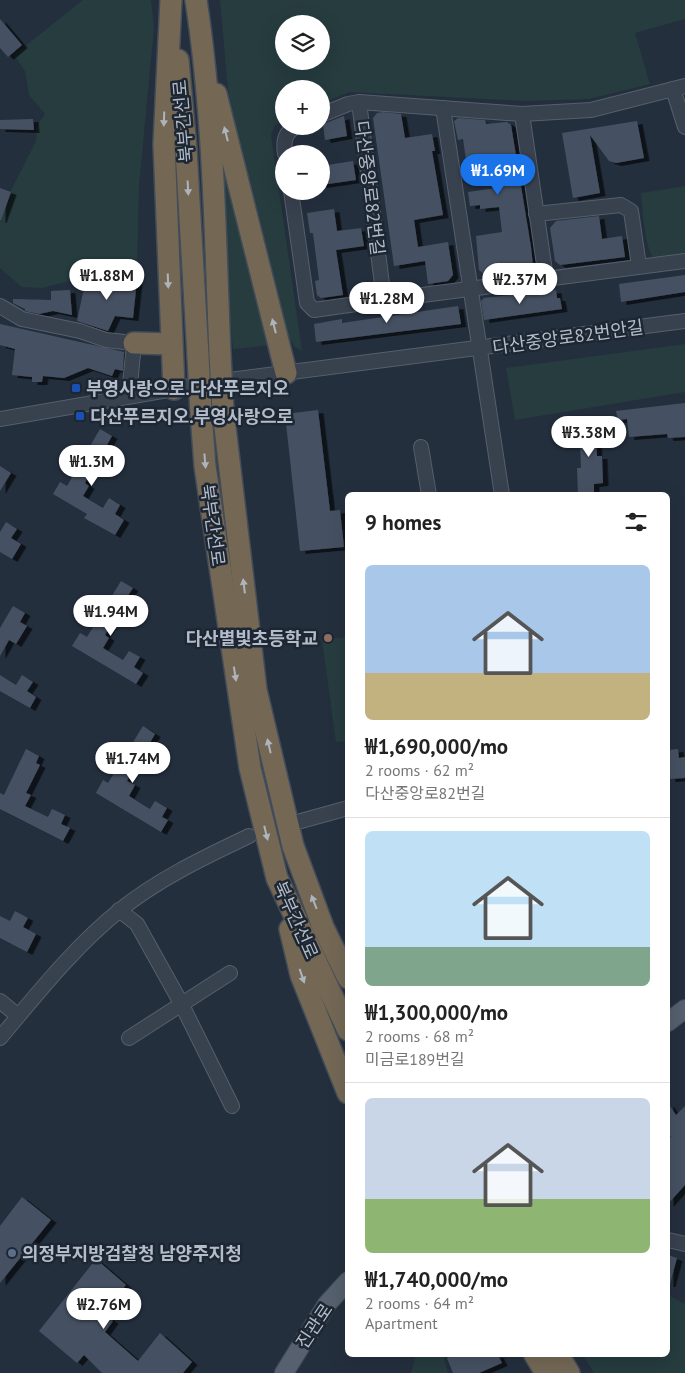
<!DOCTYPE html>
<html lang="en">
<head>
<meta charset="utf-8">
<style>
  :root { --surface:#fff; --page:#f6f6f6; --text:#222; --muted:#767676; --line:#e0e0e0; --accent:#1a73e8 }
  body { margin:0; font-family:"PT Sans","Noto Sans KR",sans-serif; background:var(--page); color:var(--text); height:100vh; display:flex; flex-direction:column; font-size:19px; white-space:nowrap }
  * { box-sizing:border-box; margin:0 }
  p { font-size:16px; color:var(--muted) }
  .icon { flex:none; width:28px; height:28px; fill:none; stroke:currentColor; stroke-width:2; stroke-linecap:round; stroke-linejoin:round }
  .map { position:relative; flex:1; overflow:hidden }
  .drawer { position:absolute; left:345px; top:492px; width:325px; height:865px; display:flex; flex-direction:column; background:var(--surface); border-radius:8px; box-shadow:0 5px 20px #0002 }
  .drawer>* { flex:none }
  .fabs { position:absolute; left:275px; top:15px; display:grid; gap:10px }
  .fabs a { display:grid; place-items:center; width:55px; height:55px; border-radius:50%; background:var(--surface); box-shadow:0 5px 20px #0002; font-size:25px }
  .price { position:absolute; translate:-50% -42px; padding:0 11px; border-radius:18px; background:#fff; color:#222; font-size:16px; line-height:32px; filter:drop-shadow(0 1px 2px #0008) }
  .price::after { content:''; position:absolute; left:50%; top:30px; width:15px; height:11px; margin-left:-8px; background:inherit; clip-path:polygon(0 0,100% 0,50% 100%) }
  .price.selected { background:var(--accent); color:#fff }
  ul { padding:0; list-style:none }
  li { display:grid; align-content:center; gap:10px; height:265px; padding:0 20px }
  li+li { border-top:1px solid var(--line) }
  li span { display:grid; place-items:center; height:155px; border-radius:8px; color:#555 }
  li>.icon { margin-inline-start:auto }
  span .icon { width:90px; height:90px; fill:#fffc; stroke-width:1 }
  li b { font-size:21px }
  h2 { display:flex; justify-content:space-between; align-items:center; height:60px; padding:0 20px; font-size:21px }
  .map>svg:first-child { display:block }
</style>
</head>
<body>
<div class="map">
<svg width="685" height="1373" viewBox="0 0 685 1373">
  <defs>
    <filter id="shadow"><feDropShadow dx="5.5" dy="3" stdDeviation="0" flood-color="#0009"/></filter>
  </defs>
  <rect width="100%" height="100%" fill="#242f3e"/>
  <g fill="#263c3f" fill-rule="evenodd">
    <path d="M83,0H151L154,27L139,186L137,268L94,266L80,278L43,288L22,287L0,268V212L36,141L37,126L45,114L29,95L25,71L14,55Z"/>
    <path d="M220,0H685V19L635,33L650,84L589,99L527,101L349,92L321,104V89H284V121L275,125L271,135L302,351L295,347L288,337L229,101ZM284,24H321V61H284Z"/>
    <path d="M213,123L272,345L233,349Z"/>
    <path d="M685,186V255L656,260C644,251 643,209 641,193Z"/>
    <path d="M685,344V392L515,420L506,368Z"/>
    <path d="M347,637V741L336,742L322,640Z"/>
    <path d="M668,1295L685,1304V1373H594L583,1355H668Z"/>
    <path d="M416,1355H443L448,1373H411Z"/>
  </g>
  <g fill="#455162" filter="url(#shadow)">
    <path d="M0,19L22,45L8,57L0,48Z"/>
    <path d="M383,112L401,114L405,138L432,134L435,151H432L443,215L414,220L418,247L448,242L453,275L448,281L428,284L425,261L394,266L373,118L377,113Z"/>
    <path d="M344,116L347,136L325,140L323,124Z"/>
    <path d="M458,118L485,120L486,124L507,122L511,125L531,247L533,266L528,270L485,275L479,270L476,236L502,232L499,207L480,209V205L470,206L468,192L496,188L493,163L467,167L463,139L458,140L454,121Z"/>
    <path d="M33,119L34,130L0,129V120Z"/>
    <path d="M637,121L644,158L616,163L609,161L590,135L600,193L573,198L562,133Z"/>
    <path d="M353,161L356,180L321,185V166Z"/>
    <path d="M0,188L11,192L1,220H0Z"/>
    <path d="M334,209L337,231L361,228L364,246L336,250L343,295L321,298L317,295L315,281L319,280L313,233H310L307,213Z"/>
    <path d="M599,216L602,239L622,236L625,257L560,265L555,261L550,228L556,221Z"/>
    <path d="M102,272L124,277L123,279L137,280L133,318L115,316L108,331L77,321L85,283L95,285L98,276L101,277Z"/>
    <path d="M685,275V292L621,302L619,284Z"/>
    <path d="M70,290L72,315L53,311L39,314L25,311V309L13,303V299L51,300V291Z"/>
    <path d="M556,290L557,298H560L562,309L484,320L481,301L484,298Z"/>
    <path d="M458,306L461,324L316,342L314,324L342,319V323Z"/>
    <path d="M0,324L124,352L123,371L115,369L112,376L88,368L64,378L43,376L42,382H32V377L12,375L15,349L0,345Z"/>
    <path d="M685,403V437L668,438L667,434L629,437L627,419L618,420L616,411Z"/>
    <path d="M318,410L330,511L340,510L344,547L300,551L285,414Z"/>
    <path d="M595,417L597,456H602L603,483L594,484V495H578L577,468H581L579,418Z"/>
    <path d="M100,429L112,436L107,445L113,449L103,467L96,463L85,483L89,486L83,496L103,508L109,498L120,505L115,514L124,520L115,535L84,518L87,514L53,494L60,482L67,486Z"/>
    <path d="M0,466L11,473L0,491Z"/>
    <path d="M6,522L17,529L11,538L21,544L12,559L0,552V532Z"/>
    <path d="M121,581L133,588L127,597L134,601L123,619L117,615L105,635L109,638L103,648L123,660L129,651L140,657L134,667L143,673L136,684L72,646L80,633L87,637Z"/>
    <path d="M13,606L25,613L20,622L27,626L16,644L9,640L0,656V628Z"/>
    <path d="M0,675L16,685L22,675L33,682L27,691L36,697L30,708L0,691Z"/>
    <path d="M143,726L155,734L147,748L152,750L144,763L140,760L127,781L135,785L129,796L150,809L155,801L167,808L162,817L168,820L161,832L96,793L103,780L108,783Z"/>
    <path d="M26,749L39,756L36,763L40,765L26,793L31,795L25,806L48,817L52,809L65,815L61,824L70,828L63,841L0,809V793L4,795Z"/>
    <path d="M678,749L679,758L685,757V778L670,779L669,774H668V750Z"/>
    <path d="M15,911L28,918L23,927L36,934L27,952L0,938V916L10,921Z"/>
    <path d="M668,1103L676,1115L685,1106V1185L668,1204V1140L671,1137L668,1132Z"/>
    <path d="M22,1197L51,1220L0,1283V1226Z"/>
    <path d="M668,1255L677,1258L670,1284H668Z"/>
    <path d="M96,1259L126,1285L103,1313L113,1321L105,1332L138,1361L160,1333L192,1362L183,1373H102L84,1355L77,1363L39,1331Z"/>
    <path d="M453,1355H498L502,1363L479,1373H453L447,1358Z"/>
  </g>
  <g fill="none" stroke-linecap="round" stroke-linejoin="round">
    <g stroke="#565f6c" stroke-width="16">
      <g id="minor">
        <path d="M685,86L591,110L522,114L359,102L384,300L685,261"/>
        <path d="M673,89L685,127"/>
        <path d="M443,108L502,495"/>
        <path d="M522,114L546,278"/>
        <path d="M321,115L348,104L359,102"/>
        <path d="M285,154C283,142 285,131 297,126"/>
        <path d="M291,191L307,303L314,310L384,300"/>
        <path d="M536,214L621,205L631,211L639,266"/>
        <path d="M0,306L22,319L80,331L106,340L134,343L129,396"/>
        <path d="M0,419L214,382L685,321"/>
        <path d="M421,447L429,495"/>
        <path d="M301,821L348,808"/>
        <path d="M119,910L137,924L181,1003L232,1106"/>
        <path d="M0,1001L18,1016"/>
        <path d="M0,1038C37,994 75,946 120,910C158,879 205,857 249,836"/>
        <path d="M129,1038L230,973"/>
        <path d="M668,1240L685,1244"/>
      </g>
    </g>
    <g stroke="#414a57" stroke-width="20">
      <g id="major">
        <path d="M668,1022L685,1009"/>
        <path d="M284,1373L327,1304L348,1281"/>
      </g>
    </g>
    <g stroke="#434c59" stroke-width="24">
      <g id="highway">
        <path d="M171,0L164,144L174,389"/>
        <path d="M196,0C214,117 215,236 220,355"/>
        <path d="M178,60L186,149L198,356"/>
        <path d="M216,94L286,373"/>
        <path d="M134,343L171,344"/>
        <path d="M223,410L256,690L293,846L323,927L348,978"/>
        <path d="M201,413L205,466L250,768L277,878L348,1030"/>
        <path d="M290,929L301,975L348,1093"/>
        <path d="M535,1355L546,1373"/>
        <path d="M558,1355L569,1373"/>
      </g>
    </g>
    <use href="#minor" stroke="#38414e" stroke-width="14"/>
    <use href="#major" stroke="#56606e" stroke-width="18"/>
    <use href="#highway" stroke="#746855" stroke-width="21"/>
    <g stroke="#434c59" stroke-width="24" stroke-linecap="butt">
      <g id="highway-bridge">
        <path d="M220,355L223,410"/>
        <path d="M198,356L201,413"/>
      </g>
    </g>
    <use href="#highway-bridge" stroke="#746855" stroke-width="21"/>
  </g>
  <defs><path id="oneway-solid" d="M-6-.8H1V-3.2L6.5 0L1 3.2V.8H-6Z" transform="scale(1.25)"/></defs>
  <g fill="#aeb4bd">
    <use href="#oneway-solid" transform="translate(164 119) rotate(92)"/>
    <use href="#oneway-solid" transform="translate(226 134) rotate(-104)"/>
    <use href="#oneway-solid" transform="translate(188 188) rotate(87)"/>
    <use href="#oneway-solid" transform="translate(168 281) rotate(88)"/>
    <use href="#oneway-solid" transform="translate(274 326) rotate(-104)"/>
    <use href="#oneway-solid" transform="translate(205 461) rotate(85)"/>
    <use href="#oneway-solid" transform="translate(244 586) rotate(-97)"/>
    <use href="#oneway-solid" transform="translate(235 674) rotate(81)"/>
    <use href="#oneway-solid" transform="translate(269 746) rotate(-103)"/>
    <use href="#oneway-solid" transform="translate(266 833) rotate(76)"/>
    <use href="#oneway-solid" transform="translate(314 902) rotate(-111)"/>
    <use href="#oneway-solid" transform="translate(302 976) rotate(71)"/>
  </g>
  <g fill="#1a4fb4" stroke="#1d2633" stroke-width="2">
    <rect x="71" y="383" width="10" height="10" rx="2.5"/>
    <rect x="75" y="411" width="10" height="10" rx="2.5"/>
  </g>
  <circle fill="#8d6e63" stroke="#1d2633" stroke-width="2" cx="328" cy="638" r="5"/>
  <circle fill="#5c6f8a" stroke="#1d2633" stroke-width="2" cx="12" cy="1253" r="5"/>
  <g text-anchor="middle" dominant-baseline="central" stroke-width="5" stroke-linejoin="round" paint-order="stroke">
    <g font-size="18" fill="#b4bcc9" stroke="#1d2633">
      <text transform="translate(183 121) rotate(-95)">북부간선로</text>
      <text transform="translate(370 188) rotate(83)">다산중앙로82번길</text>
      <text transform="translate(568 337) rotate(-8)">다산중앙로82번안길</text>
      <text transform="translate(213 525) rotate(82)">북부간선로</text>
      <text transform="translate(296 920) rotate(66)">북부간선로</text>
      <text transform="translate(314 1326) rotate(-56)">진관로</text>
    </g>
    <g font-size="18" font-weight="bold" fill="#b4bcc9" stroke="#1d2633" text-anchor="start">
      <text x="86" y="388">부영사랑으로.다산푸르지오</text>
      <text x="90" y="416">다산푸르지오.부영사랑으로</text>
      <text x="318" y="638" text-anchor="end">다산별빛초등학교</text>
      <text x="22" y="1253">의정부지방검찰청 남양주지청</text>
    </g>
  </g>
</svg>
<div class="fabs">
<a><svg class="icon" aria-label="layers" viewBox="0 0 24 24"><path d="M12 4l9 5-9 5-9-5zM3 14l9 5 9-5"/></svg></a>
<a>+</a>
<a>−</a>
</div>
<b class="price selected" style="left:498px;top:196px">₩1.69M</b>
<b class="price" style="left:107px;top:301px">₩1.88M</b>
<b class="price" style="left:520px;top:305px">₩2.37M</b>
<b class="price" style="left:387px;top:324px">₩1.28M</b>
<b class="price" style="left:589px;top:458px">₩3.38M</b>
<b class="price" style="left:92px;top:487px">₩1.3M</b>
<b class="price" style="left:111px;top:637px">₩1.94M</b>
<b class="price" style="left:133px;top:784px">₩1.74M</b>
<b class="price" style="left:104px;top:1330px">₩2.76M</b>
<section class="drawer">
<h2>9 homes<svg class="icon" aria-label="filters" viewBox="0 0 24 24"><path d="M4 7h16M4 17h16"/><circle cx="9" cy="7" r="2"/><circle cx="15" cy="17" r="2"/></svg></h2>
<ul>
<li><span style="background:linear-gradient(#a9c7e8 70%,#c2b280 0)"><svg class="icon" aria-label="home" viewBox="0 0 24 24"><path d="M3 11l9-7 9 7M6 9v11h12V9"/></svg></span><div><b>₩1,690,000/mo</b><p>2 rooms · 62 m²</p><p>다산중앙로82번길</p></div></li>
<li><span style="background:linear-gradient(#bfe0f5 75%,#7fa58c 0)"><svg class="icon" aria-label="home" viewBox="0 0 24 24"><path d="M3 11l9-7 9 7M6 9v11h12V9"/></svg></span><div><b>₩1,300,000/mo</b><p>2 rooms · 68 m²</p><p>미금로189번길</p></div></li>
<li><span style="background:linear-gradient(#c9d6e8 65%,#8fb573 0)"><svg class="icon" aria-label="home" viewBox="0 0 24 24"><path d="M3 11l9-7 9 7M6 9v11h12V9"/></svg></span><div><b>₩1,740,000/mo</b><p>2 rooms · 64 m²</p><p>Apartment</p></div></li>
</ul>
</section>
</div>
</body>
</html>
